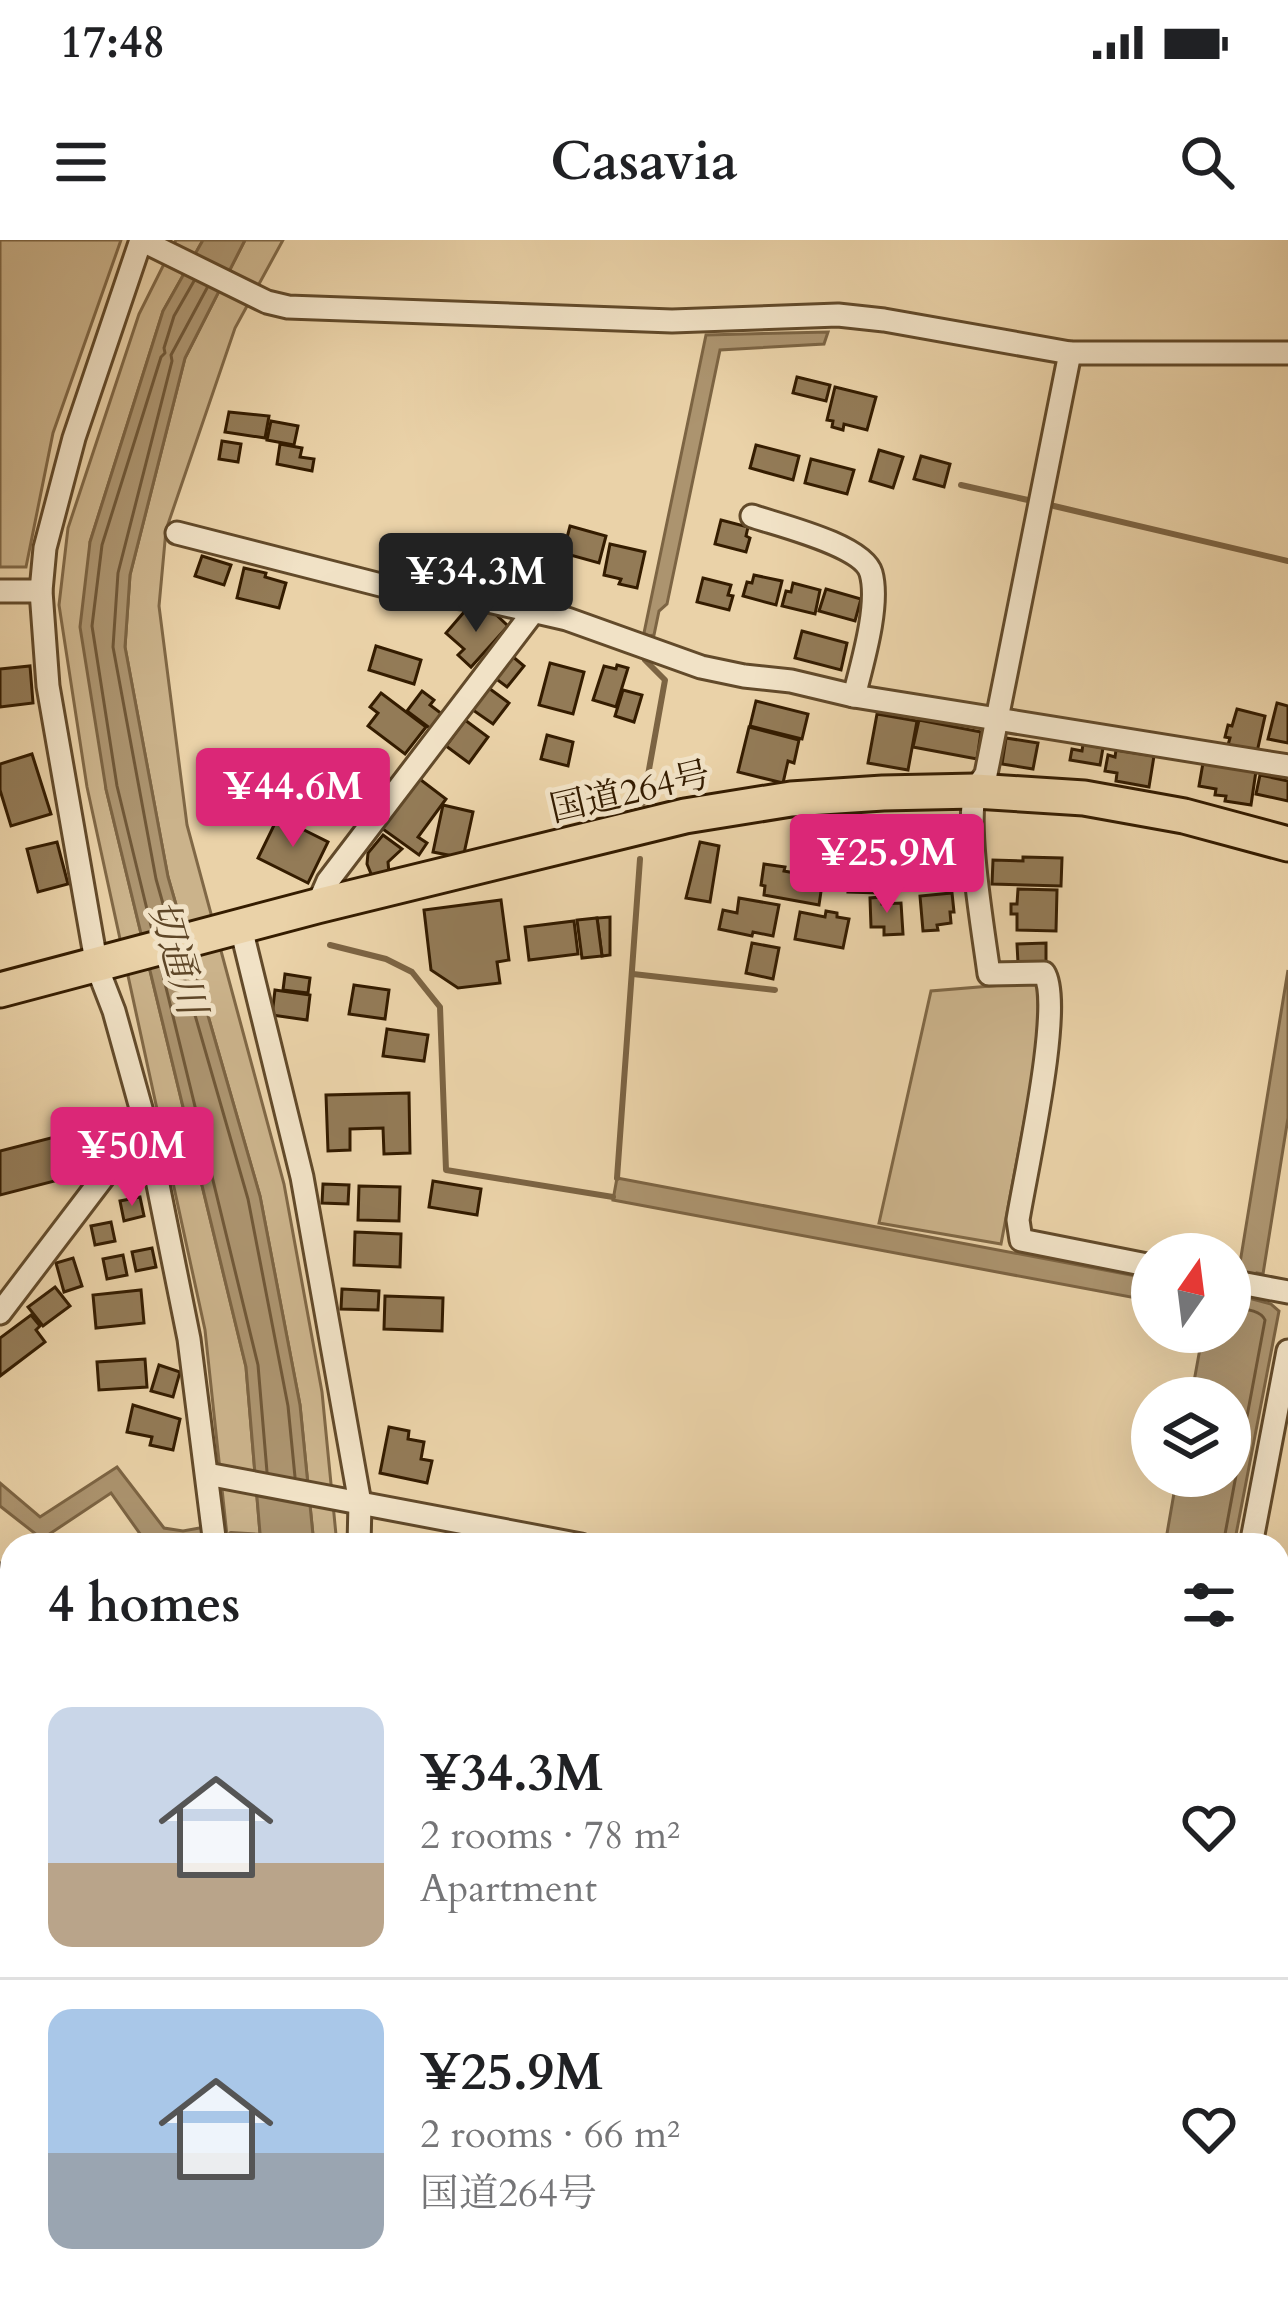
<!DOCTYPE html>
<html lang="en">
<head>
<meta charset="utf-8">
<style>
  :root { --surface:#fff; --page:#f6f6f6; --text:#202124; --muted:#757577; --line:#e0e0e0; --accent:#db2777 }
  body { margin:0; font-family:Cardo,"Noto Serif JP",serif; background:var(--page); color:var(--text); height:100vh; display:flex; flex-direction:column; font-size:45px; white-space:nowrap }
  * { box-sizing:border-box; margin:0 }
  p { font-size:39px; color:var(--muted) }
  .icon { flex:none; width:66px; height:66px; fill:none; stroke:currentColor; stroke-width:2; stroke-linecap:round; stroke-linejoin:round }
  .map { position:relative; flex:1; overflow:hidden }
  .side { position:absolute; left:0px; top:1293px; width:1290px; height:768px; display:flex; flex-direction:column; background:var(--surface); border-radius:36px 36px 0 0; box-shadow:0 12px 48px #0002 }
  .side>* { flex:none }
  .needle { width:78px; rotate:14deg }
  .controls { position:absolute; left:1131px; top:993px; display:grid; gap:24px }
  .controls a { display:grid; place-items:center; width:120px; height:120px; border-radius:50%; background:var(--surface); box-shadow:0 12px 48px #0002; font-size:60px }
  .price { position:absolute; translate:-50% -102px; padding:0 27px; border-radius:12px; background:var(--accent); color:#fff; font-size:39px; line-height:78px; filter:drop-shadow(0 3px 6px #0008) }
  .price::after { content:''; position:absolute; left:50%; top:72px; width:36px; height:27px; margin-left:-18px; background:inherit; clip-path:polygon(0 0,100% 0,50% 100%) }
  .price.selected { background:#222; color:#fff }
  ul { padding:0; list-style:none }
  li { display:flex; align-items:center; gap:36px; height:300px; padding:0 48px }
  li+li { border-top:3px solid var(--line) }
  li span { display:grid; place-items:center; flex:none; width:336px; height:240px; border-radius:24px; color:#555 }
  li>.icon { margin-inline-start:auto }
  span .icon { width:144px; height:144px; fill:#fffc; stroke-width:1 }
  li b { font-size:51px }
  h2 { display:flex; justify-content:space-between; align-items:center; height:144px; padding:0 48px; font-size:51px }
  .status { display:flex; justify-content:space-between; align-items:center; height:84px; padding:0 60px; background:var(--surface); direction:ltr }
  .status svg { height:33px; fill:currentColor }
  header { display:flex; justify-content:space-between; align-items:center; height:156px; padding:0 48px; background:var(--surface); font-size:54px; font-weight:600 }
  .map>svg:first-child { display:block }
</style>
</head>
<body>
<div class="status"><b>17:48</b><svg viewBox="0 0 49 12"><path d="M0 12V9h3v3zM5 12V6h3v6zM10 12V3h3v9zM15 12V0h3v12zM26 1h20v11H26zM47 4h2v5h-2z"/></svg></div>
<header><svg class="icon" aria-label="menu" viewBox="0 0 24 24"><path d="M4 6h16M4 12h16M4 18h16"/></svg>Casavia<svg class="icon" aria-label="search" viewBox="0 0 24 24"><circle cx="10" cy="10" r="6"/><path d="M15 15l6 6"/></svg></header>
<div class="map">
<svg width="1288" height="2061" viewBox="0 0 1288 2061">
  <rect width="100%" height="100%" fill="#ead2a8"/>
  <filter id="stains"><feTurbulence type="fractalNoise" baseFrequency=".00167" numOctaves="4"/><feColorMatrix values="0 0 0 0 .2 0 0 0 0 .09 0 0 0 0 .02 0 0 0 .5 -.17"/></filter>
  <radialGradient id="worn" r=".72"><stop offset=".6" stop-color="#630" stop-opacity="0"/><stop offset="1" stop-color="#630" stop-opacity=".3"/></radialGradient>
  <g fill="#cbb38b" stroke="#806846" stroke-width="3">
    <path d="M0,0H121L53,193L26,327H0Z"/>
    <path d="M176,0H203L163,71L90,302L106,549L246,1127L261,1305H228L205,1090L87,547L59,365L68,288L139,74Z"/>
    <path d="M245,0H283L235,88L166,290L159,366L187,585L284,944L322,1152L337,1305H314L300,1165L260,956L168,637L125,407L130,335L185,118Z"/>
    <path d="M1039,742L1041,793L1001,1004L879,983L931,751Z"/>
    <path d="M0,1563L12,1564V1882L0,1881Z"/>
  </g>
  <g fill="#ac946f" stroke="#7c6443" stroke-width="3">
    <path d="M203,0H245L185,118L130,335L125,407L168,637L260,956L300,1165L314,1305H261L246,1127L106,549L80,387L90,302L163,71Z"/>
    <path d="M828,92L824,104L720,110L667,364L659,371L654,395L649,396L644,393L706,95Z"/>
    <path d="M1288,730V878L1263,1034L1257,1033L1252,1059L1271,1064L1279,1071L1234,1305H1165L1177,1236H1230V1158H1191L1203,1092H1230V1054L1239,1056L1244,1030L1239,1029Z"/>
    <path d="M617,938L1152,1039V1061L613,960Z"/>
    <path d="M117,1227L164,1288L183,1291L205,1287L207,1305H148L111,1253L42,1299L0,1266V1243L40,1277Z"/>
  </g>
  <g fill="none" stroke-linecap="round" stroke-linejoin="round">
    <g stroke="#705838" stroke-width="3">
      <path d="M169,685L156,639L113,407L118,333L172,121L171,115L207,48"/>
      <path d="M152,690L117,546L92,386L102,305L161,117L165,113L164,108L174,76L194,41"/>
      <path d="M180,723L248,959L288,1166L295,1237"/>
      <path d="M161,727L258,1125L267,1232"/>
      <path d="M1223,1305L1265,1080C1260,1069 1241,1069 1230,1067"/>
    </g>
    <g stroke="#7c6443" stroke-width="6">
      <path d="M961,245L1028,260"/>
      <path d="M1054,266L1288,321"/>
      <path d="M643,563L665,440L645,420"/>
      <path d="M330,705L386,719L412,732L440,767L446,930L613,957"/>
      <path d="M633,734L775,750"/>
      <path d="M617,938L640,619"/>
      <path d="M231,1294L263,1296"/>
      <path d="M1278,1761L1288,1763"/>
    </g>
  </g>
  <g fill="#937b57" stroke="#341c00" stroke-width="3">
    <path d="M797,137L830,145L826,161L793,153Z"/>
    <path d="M835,147L876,157L867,190L844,184L843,190L832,187L833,181L827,180Z"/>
    <path d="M229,172L269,176L265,198L225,192Z"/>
    <path d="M271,181L298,186L294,205L267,200Z"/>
    <path d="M222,201L241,204L238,222L219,219Z"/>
    <path d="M280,204L302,208L300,217L314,219L312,231L277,224Z"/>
    <path d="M756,205L799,216L793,240L750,228Z"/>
    <path d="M879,210L903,217L893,248L870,241Z"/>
    <path d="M921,216L950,224L944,247L914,239Z"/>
    <path d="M811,219L854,230L847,254L805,243Z"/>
    <path d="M721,280L748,287L746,296L750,298L746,312L715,304Z"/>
    <path d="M570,286L606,296L599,323L563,313Z"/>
    <path d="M610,304L645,312L637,348L619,344L621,339L604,335Z"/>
    <path d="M202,316L231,325L224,345L195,336Z"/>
    <path d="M505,326L523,330L518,350L500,345Z"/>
    <path d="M244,328L266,333L265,337L286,343L279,368L237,358Z"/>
    <path d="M754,335L782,341L776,365L743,356L747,342L752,343Z"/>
    <path d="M703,338L731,345L728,355L733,356L729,370L697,362Z"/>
    <path d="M793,343L820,350L815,374L782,366L786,351L791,352Z"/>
    <path d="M826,349L861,359L855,381L819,371Z"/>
    <path d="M489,368L508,386L471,427L458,415L464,409L446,393L465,371L477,382Z"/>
    <path d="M802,391L847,403L841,430L795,418Z"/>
    <path d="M376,406L421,420L414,444L369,430Z"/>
    <path d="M512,416L524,426L507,447L495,438Z"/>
    <path d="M550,423L584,432L573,474L539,465Z"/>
    <path d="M617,425L628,428L616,467L593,460L604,426L616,429Z"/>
    <path d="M30,426L33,463L0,467V429Z"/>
    <path d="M486,446L509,463L493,484L470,468Z"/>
    <path d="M623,450L642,455L634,482L615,476Z"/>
    <path d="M422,451L434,460L430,465L442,474L431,489L407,471Z"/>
    <path d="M381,453L426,487L405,514L368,486L378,473L370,467Z"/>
    <path d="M756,461L808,474L802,499L750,486Z"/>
    <path d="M1277,463L1288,466V503L1268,499Z"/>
    <path d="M1237,469L1265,476L1257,512L1228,505L1230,498L1225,497L1228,485L1232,486Z"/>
    <path d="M877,474L917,481L908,530L868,523Z"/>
    <path d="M465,480L488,497L469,523L446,506Z"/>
    <path d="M919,480L981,492L977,519L913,507Z"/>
    <path d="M749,487L799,500L794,523L788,521L783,543L738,532Z"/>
    <path d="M547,495L573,502L568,526L541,519Z"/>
    <path d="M1006,498L1038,503L1033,529L1002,524Z"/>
    <path d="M1083,504L1103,508L1100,525L1070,520L1072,509L1082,511Z"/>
    <path d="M1116,510L1154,516L1149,547L1116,541L1117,533L1105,531L1108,515L1115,517Z"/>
    <path d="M32,514L51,574L11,586L0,550V524Z"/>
    <path d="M1203,523L1256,531L1251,565L1225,561L1226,556L1215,555L1216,549L1199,546Z"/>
    <path d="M1260,535L1288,541V561L1256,554Z"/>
    <path d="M417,537L446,559L418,597L427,603L419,615L380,587Z"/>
    <path d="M443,565L473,572L463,618L433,612Z"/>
    <path d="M872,576L874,599L861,611L834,613L832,587L842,586L841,578Z"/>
    <path d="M278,577L328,602L308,643L258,618Z"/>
    <path d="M383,595L402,609L388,622L389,633L372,636L367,624L368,613Z"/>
    <path d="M57,602L68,644L38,652L27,609Z"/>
    <path d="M700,602L719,606L710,662L686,658Z"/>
    <path d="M937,616L940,644L924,646L921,618Z"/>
    <path d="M1023,617L1062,618L1061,646L992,644L993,620L1023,621Z"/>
    <path d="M919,618L922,646L895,649L892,621Z"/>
    <path d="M850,621L879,622L878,653L848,652Z"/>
    <path d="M764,624L785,627L784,631L823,638L819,665L764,655L765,646L761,645Z"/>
    <path d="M1018,649L1057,650L1056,691L1017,690V674H1011V664H1017Z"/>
    <path d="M952,653L954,672H950L951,683L937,685L938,690L923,691L920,656Z"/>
    <path d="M882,657V664L901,663L903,694L884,695V687H871L870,658Z"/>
    <path d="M739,658L779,665L773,696L753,692L752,696L719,689L723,670L737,673Z"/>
    <path d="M501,660L509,720L497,722L500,743L458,748L431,730L424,670Z"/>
    <path d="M826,671L837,673V677L849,679L843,708L795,699L800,672L825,677Z"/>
    <path d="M610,677V715L602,716L597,678Z"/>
    <path d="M597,678L602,716L582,718L577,680Z"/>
    <path d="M574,681L578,714L529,720L525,687Z"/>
    <path d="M752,703L779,708L773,739L746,733Z"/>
    <path d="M1046,703V723H1018L1017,704Z"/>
    <path d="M285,734L310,738L308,753L283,750Z"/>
    <path d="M354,745L389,750L385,779L349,774Z"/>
    <path d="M275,750L310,755L307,780L272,775Z"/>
    <path d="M387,789L428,795L424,821L383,816Z"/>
    <path d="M409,853L410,913L384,914L383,888L350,889V910L328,911L326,855Z"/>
    <path d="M82,890L86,906L71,910L78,935L0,955V911Z"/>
    <path d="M433,941L481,949L477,975L429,967Z"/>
    <path d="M323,944L349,945L348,964L322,963Z"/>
    <path d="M359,946L400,947L399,981L358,980Z"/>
    <path d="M140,957L144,976L124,981L120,961Z"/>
    <path d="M111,982L115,1001L95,1005L91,986Z"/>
    <path d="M355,992L401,994L400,1027L354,1025Z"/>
    <path d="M152,1008L156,1027L136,1031L132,1012Z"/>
    <path d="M123,1015L127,1035L107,1039L103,1019Z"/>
    <path d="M73,1018L82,1046L64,1052L56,1023Z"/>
    <path d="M55,1047L70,1066L43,1086L28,1067Z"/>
    <path d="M342,1049L379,1051L378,1070L341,1069Z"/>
    <path d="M141,1050L144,1083L96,1088L93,1055Z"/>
    <path d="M385,1056L443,1058L442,1091L384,1089Z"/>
    <path d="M31,1075L40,1086L36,1090L45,1102L0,1136V1098Z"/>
    <path d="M145,1119L147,1147L99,1150L97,1122Z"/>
    <path d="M159,1125L180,1132L173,1157L151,1151Z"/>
    <path d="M133,1165L180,1179L173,1210L150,1205L152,1197L127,1192Z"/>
    <path d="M389,1187L409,1191L408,1199L424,1202L421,1219L432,1221L427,1243L380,1233Z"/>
    <path d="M0,1323L12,1324V1417L0,1416Z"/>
    <rect x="0" y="1460" width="12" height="85"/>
    <path d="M1215,2049H1252L1249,2061H1211Z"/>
  </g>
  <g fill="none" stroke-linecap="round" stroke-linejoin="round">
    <g stroke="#624a2a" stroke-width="27">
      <g id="minor">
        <path d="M141,0L74,198L45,308L41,351L48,446L97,727L114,771L147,890L189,1099L215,1305"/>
        <path d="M141,0L267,62L288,67L672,81L838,75L884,80L1070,113H1288"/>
        <path d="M1070,113L986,534C983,539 978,544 976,550C964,581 984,695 989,734L1044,733C1064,764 1025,935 1018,980L1021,1000L1152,1026"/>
        <path d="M752,276C778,285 863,305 871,333C880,365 862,424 854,456"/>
        <path d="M177,293L412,353L484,360L567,379L701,427L744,436L791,441L854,456L1288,526"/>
        <path d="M0,351H41"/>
        <path d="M317,666L328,641L534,371"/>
        <path d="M241,688L302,937L360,1263L359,1305"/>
        <path d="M1230,1041L1288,1052"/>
        <path d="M0,1073L127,906L147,890"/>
        <path d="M207,1234L581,1305"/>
        <path d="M1251,1305L1288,1111"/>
        <path d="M1278,1517L1288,1519"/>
        <path d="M1278,1997H1288"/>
        <path d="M0,2049L124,2061"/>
        <path d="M865,2049L929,2061"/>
        <path d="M1112,2061L1114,2049"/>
      </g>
    </g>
    <g stroke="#341c00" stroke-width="39">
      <path id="highway" d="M0,750L317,666L685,576L791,559L883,553L975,551L1084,558L1184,576L1288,604"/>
    </g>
    <use href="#minor" stroke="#f1e2c6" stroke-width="21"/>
    <use href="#highway" stroke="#ead2a8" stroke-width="33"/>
  </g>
  <g text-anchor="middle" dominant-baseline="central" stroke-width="10" stroke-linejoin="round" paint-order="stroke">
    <g font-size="36" fill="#341c00" stroke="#f1e2c6">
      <text transform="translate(630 552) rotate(-13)">国道264号</text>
    </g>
    <g font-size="39" font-style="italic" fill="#5e4627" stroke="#f1e2c6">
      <text transform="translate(177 717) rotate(74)">切通川</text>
    </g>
  </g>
  <rect width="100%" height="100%" filter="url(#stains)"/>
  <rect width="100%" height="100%" fill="url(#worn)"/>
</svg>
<div class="controls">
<a><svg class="needle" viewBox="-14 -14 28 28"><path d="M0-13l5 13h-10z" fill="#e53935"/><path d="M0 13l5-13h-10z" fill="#757577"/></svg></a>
<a><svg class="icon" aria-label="layers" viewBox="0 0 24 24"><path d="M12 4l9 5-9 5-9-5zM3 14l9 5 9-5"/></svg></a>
</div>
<b class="price selected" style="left:476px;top:395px">¥34.3M</b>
<b class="price" style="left:293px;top:610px">¥44.6M</b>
<b class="price" style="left:887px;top:676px">¥25.9M</b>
<b class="price" style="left:132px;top:969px">¥50M</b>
<section class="side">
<h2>4 homes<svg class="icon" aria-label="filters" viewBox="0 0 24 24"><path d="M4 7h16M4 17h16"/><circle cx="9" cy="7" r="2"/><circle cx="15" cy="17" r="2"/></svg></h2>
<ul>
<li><span style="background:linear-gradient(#c9d6e8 65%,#b9a48a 0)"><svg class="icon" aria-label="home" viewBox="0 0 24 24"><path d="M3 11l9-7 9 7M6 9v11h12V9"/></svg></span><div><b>¥34.3M</b><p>2 rooms · 78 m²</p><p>Apartment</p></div><svg class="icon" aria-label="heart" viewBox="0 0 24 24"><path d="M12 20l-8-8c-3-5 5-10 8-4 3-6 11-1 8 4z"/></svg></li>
<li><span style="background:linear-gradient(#a9c7e8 60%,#9aa5b1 0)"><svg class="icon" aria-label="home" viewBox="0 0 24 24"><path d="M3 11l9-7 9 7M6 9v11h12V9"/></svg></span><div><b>¥25.9M</b><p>2 rooms · 66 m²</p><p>国道264号</p></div><svg class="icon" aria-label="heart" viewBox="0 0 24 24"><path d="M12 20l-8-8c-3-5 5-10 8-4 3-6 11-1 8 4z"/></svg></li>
</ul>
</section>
</div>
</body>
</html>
